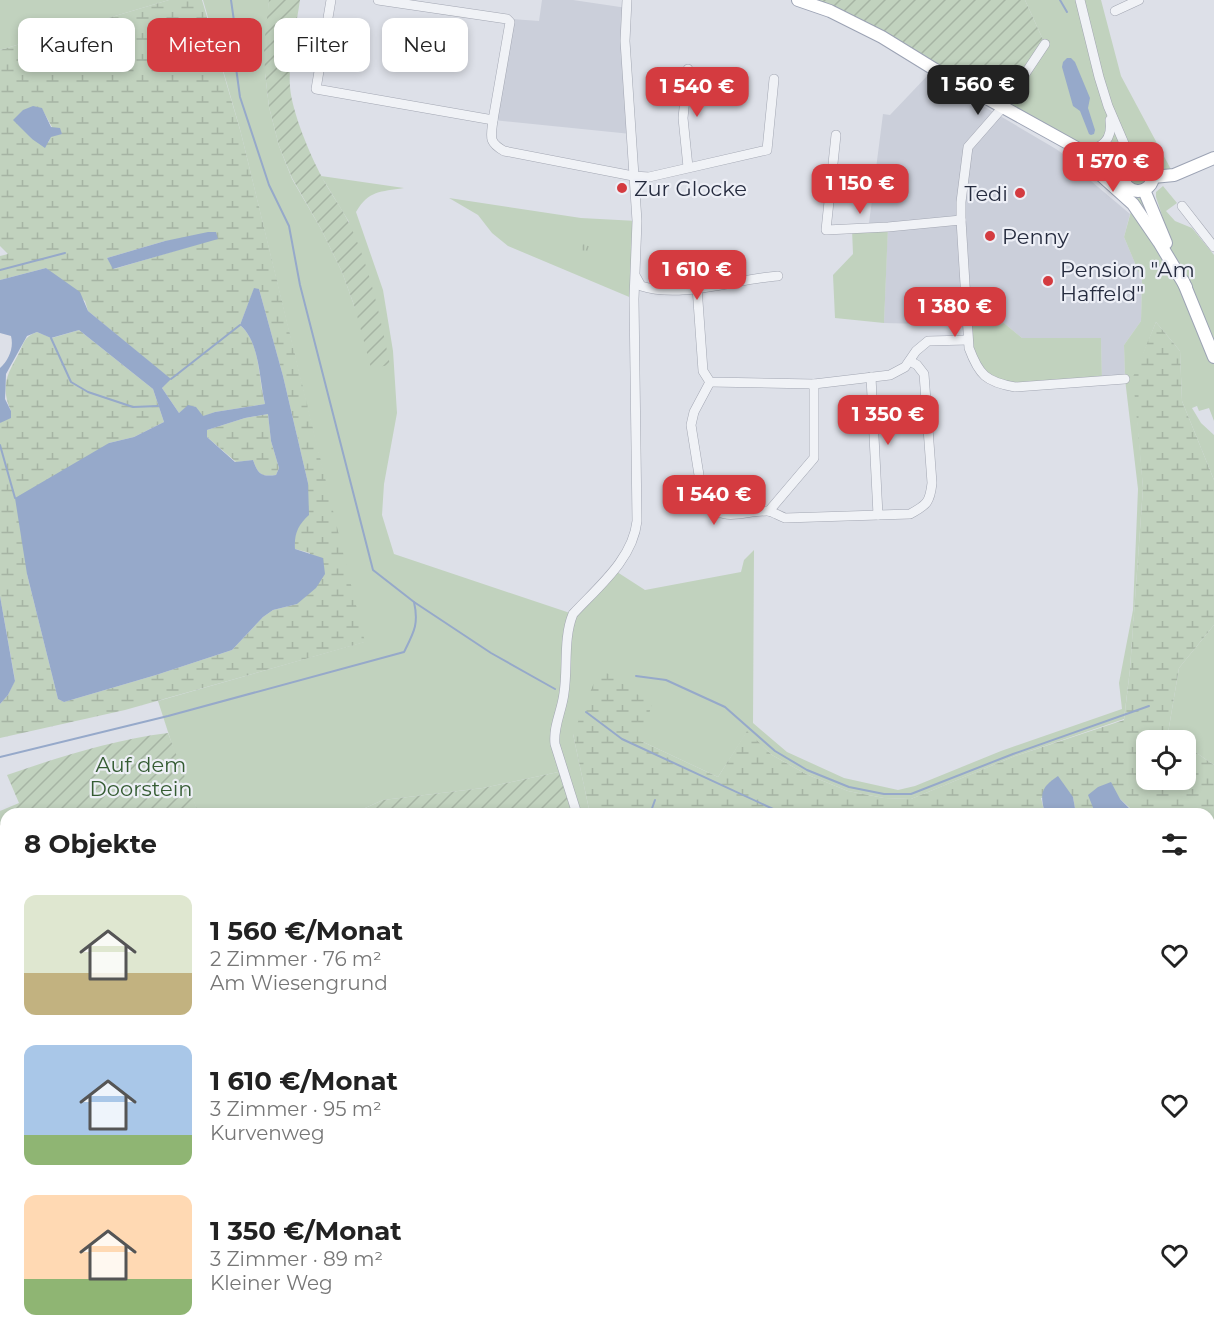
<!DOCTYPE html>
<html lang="de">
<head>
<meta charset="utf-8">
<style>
  :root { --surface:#fff; --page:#f2f2f2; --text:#222; --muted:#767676; --accent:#d43b40 }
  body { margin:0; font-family:Montserrat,sans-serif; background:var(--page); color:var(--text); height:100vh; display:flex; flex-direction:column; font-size:22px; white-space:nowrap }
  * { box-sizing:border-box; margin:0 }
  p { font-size:20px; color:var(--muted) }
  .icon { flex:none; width:33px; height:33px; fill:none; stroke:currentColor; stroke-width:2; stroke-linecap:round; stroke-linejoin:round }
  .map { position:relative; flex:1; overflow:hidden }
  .drawer { position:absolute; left:0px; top:808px; width:1215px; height:536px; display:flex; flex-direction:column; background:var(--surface); border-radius:18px 18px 0 0; box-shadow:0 3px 9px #0003 }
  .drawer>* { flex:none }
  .banner { position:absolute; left:18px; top:18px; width:600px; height:54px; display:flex; gap:12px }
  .tools { position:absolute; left:1136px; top:730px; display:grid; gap:12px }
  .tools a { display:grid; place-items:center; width:60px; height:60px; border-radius:12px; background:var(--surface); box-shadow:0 3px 9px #0003; font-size:30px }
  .price { position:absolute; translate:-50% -51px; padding:0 14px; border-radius:12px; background:var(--accent); color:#fff; font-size:20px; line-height:39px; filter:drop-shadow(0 2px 3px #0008) }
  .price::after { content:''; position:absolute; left:50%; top:36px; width:18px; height:14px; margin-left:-9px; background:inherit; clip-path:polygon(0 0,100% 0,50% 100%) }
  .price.current { background:#222; color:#fff }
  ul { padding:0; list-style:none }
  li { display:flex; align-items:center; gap:18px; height:150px; padding:0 24px }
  li span { display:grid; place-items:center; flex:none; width:168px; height:120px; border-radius:12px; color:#555 }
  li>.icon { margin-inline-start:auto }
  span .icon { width:72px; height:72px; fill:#fffc; stroke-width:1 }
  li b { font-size:26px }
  h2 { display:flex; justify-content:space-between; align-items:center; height:72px; padding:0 24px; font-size:26px }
  .pill { padding:0 21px; border-radius:12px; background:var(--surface); box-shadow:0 3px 9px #0003; font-size:21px; line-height:54px }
  .pill.current { background:var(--accent); color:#fff }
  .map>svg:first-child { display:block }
</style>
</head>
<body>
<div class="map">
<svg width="1214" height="1343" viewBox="0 0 1214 1343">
  <defs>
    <pattern id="wetland-marsh" width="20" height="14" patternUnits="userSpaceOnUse" patternTransform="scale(1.5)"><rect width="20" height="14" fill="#c1d2be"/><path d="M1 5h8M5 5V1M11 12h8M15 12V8" fill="none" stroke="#a6b4a4"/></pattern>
    <pattern id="park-tufts" width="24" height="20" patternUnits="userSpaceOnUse" patternTransform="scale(1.5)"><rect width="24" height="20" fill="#c1d2be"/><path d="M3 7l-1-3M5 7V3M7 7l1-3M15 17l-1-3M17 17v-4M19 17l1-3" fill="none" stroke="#a6b4a4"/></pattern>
    <pattern id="garden-furrows" width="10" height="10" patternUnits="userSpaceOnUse" patternTransform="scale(1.5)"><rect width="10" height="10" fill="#c1d2be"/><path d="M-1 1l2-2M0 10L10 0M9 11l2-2" fill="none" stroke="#a6b4a4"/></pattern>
  </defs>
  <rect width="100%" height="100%" fill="#dde0e8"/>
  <g fill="#cbcfda">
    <path d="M542,0H573L627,8L631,134L493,120L512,19L539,21Z"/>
    <path d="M929,74L1056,149L1073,161L1085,176L1130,214L1124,237L1142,280L1141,321L1124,345L1125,379L1102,381L1101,338H1022L1004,323L962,325L884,323L888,222L869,223L883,114L890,115Z"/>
  </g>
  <g fill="#c1d2be">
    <path d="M0,0H169L0,50Z"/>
    <path d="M203,0H269L265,73L269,107L279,146L292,179L321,229L342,272L355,308L349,222L321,176L404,188C380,192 369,190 356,212L383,290L393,351L397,413L384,484L382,515L394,554L573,614L614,570L645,590L741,572L744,560L754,550L753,723L787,752L844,778L898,790L915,786L1001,751L1122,709L1119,683L1133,610L1138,489L1125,379L1124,345L1141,321L1142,280L1124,237L1133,204L1067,144L1003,107L1045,44L1025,0H1101L1121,76L1174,175L1154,183L1145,191L1171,243L1156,197V192L1163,186L1177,203L1166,211L1175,221L1192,228L1214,255V421L1209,408L1199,411L1197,406L1192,408L1201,423L1214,435V480L1182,401L1180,351L1156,322L1134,377L1143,488L1130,669L1124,719L1015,756L911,799L884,798L848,791L806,774L772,755L747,732L718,777L641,741L573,734L590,814H577L563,771L483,788L383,800L354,813L345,814H199L180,769L158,701L364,642L241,133Z"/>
    <path d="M449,198L581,218L637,221L634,299L508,246L492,233L478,215Z"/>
    <path d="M888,227L884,323L835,318L833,275L853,254L852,229Z"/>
    <path d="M1004,323L1022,338H1101L1102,381L997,384L974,362L968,326Z"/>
    <path d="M1214,625V765L1185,745V741H1179L1168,733L1179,668Z"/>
    <path d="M1209,1007L1214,1011V1110L1209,1104Z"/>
    <path d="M227,1338H340L326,1343H226Z"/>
    <path d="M846,1338H983L980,1343H815Z"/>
  </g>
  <g fill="url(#wetland-marsh)" fill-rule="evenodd">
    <path d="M169,0H202L241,133L365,642L125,710L0,738V704L8,695L15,680L0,596V423L11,411C0,386 7,375 19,353C25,341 24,337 37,332L52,338L79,330L153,389L164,422L134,437L109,443L27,574L58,699L64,702L156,675L232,650L263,617L273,610L297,604L310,553L295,549L294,539L308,483L283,376L259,289H254L240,325C261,343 258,379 265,404L215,412L202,417L195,407L188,406L179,413L162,388L170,379L88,311L85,301L46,268L0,280V256L8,254L0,246V50ZM42,109L52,127L49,142L32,139L22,127ZM218,238L114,269L107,258L165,241Z"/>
    <path d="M1156,322L1180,351L1182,401L1214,480V625L1179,668L1168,733L1179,741H1146V780H1185V745L1214,765V849L1209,850V814H1132L1130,808L1120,799L1094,809L1103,814H1076L1073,797L1041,798L1045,814H1017L1015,809H1008L993,814H590L573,734L600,668L652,704L641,741L718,777L747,731L772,755L806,774L848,791L884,798L911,799L1015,756L1124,720L1130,669L1143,488L1133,377Z"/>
    <path d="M268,414L271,441L279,468L276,475C261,477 258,474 253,460L236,462L207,437V430L245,418Z"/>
    <path d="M6,1008V1158L0,1155V1009Z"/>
    <path d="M1209,1104L1214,1110V1188L1209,1221Z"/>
    <path d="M6,1181V1338H130L132,1343H0V1184Z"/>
    <path d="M705,1338H846L815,1343H707Z"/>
  </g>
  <path fill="url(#park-tufts)" d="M584,236L608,239L606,255L581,252Z"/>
  <g fill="url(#garden-furrows)">
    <path d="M269,0H300C296,28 288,58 290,87C292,112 310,155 322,177C330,193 342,208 350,225C371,270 380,317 390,365L371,368L355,308L342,272L321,229L292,178L279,146L269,107L265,73L264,46Z"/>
    <path d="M798,0H1025L1045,44L1003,107L934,69Z"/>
    <path d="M168,733L199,814H6V1008L0,1009V811L19,803L7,775C59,757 112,740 168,733Z"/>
    <path d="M563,771L577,814H345L354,813L383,800L483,788Z"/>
  </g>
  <g fill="#96a9ca" fill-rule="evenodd">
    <path d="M1067,58H1071L1075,62L1090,98L1088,108L1095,130L1094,134L1091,135L1089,134L1080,111L1073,106L1062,67L1063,62Z"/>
    <path d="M33,106L42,108L51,127L60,128L62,134L51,137L45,148L32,139L13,120L23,110Z"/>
    <path d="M208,232H216L218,239L113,269L107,258L165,241Z"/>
    <path d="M46,268L80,292L88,311L171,379L162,388L179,413L188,405L196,407L203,416L215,412L265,404C259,379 260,342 240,325L254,288L259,289L283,376L308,483L309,515C298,525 294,534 295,549L323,558L325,574L316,588L297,604L273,610L263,617L232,650L156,675L64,702L58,699L27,574L15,498L109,443L134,437L164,422L153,389L79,330L51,338L37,332L27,336L6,374L5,399L11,411V418L0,423V368C9,360 14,348 11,336L0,333V280ZM268,414L271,441L279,468L276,475C261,477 258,474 253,460L235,462L207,437V430L245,418Z"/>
    <path d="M0,596L15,681L8,695L0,704Z"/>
    <path d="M1058,776L1073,797L1076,814H1045C1040,794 1040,788 1058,776Z"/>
    <path d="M1111,782L1120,799L1130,809L1132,814H1103L1094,810L1088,795L1098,787Z"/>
  </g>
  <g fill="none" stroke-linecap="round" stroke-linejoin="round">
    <g stroke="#96a9ca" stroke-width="2">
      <path d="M231,0L234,21V53L240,97L269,185L289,226L300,285L373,570L414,602L491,653L555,689"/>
      <path d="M1060,0L1067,12"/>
      <path d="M0,270L65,253"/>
      <path d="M51,338L71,382L88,392L133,407L158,406"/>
      <path d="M171,379L240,325"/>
      <path d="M0,445L15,498"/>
      <path d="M636,676L666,680L725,707L775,751L807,770L849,787L884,794H911L1013,754L1149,706"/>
      <path d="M586,712L622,739L784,814"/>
      <path d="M0,757L168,716L404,652C414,632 419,624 414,602"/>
      <path d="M650,814L655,800"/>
      <path d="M962,1338L963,1343"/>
    </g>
    <g stroke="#a2a6b2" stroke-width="10">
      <g id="minor">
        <path d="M331,0L316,89L493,120L510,22L507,19L378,0"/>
        <path d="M1080,0L1099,77L1108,106L1132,162"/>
        <path d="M1115,11L1139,0"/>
        <path d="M1045,44L1003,107L968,147L961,202V220L969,348C979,375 986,382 1015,387L1125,379"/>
        <path d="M688,69L683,118L688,167"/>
        <path d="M493,120C491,137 488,142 504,151L633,176L649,177L767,150L774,79"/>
        <path d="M836,135L826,230L888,227L961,220"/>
        <path d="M1084,152C1102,148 1113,140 1110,120"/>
        <path d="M1182,206L1214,247"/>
        <path d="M636,277L641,286C682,299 735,279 778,276"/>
        <path d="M697,287L703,371L710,382L814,384L890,375L905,367L916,351L928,341L968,340"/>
        <path d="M871,377L878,515"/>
        <path d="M710,382L694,412L691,425L703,500C723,524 741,511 767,511C772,511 779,516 785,518L910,514C927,505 930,502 932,483L924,374L917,365L910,361"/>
        <path d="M769,511L814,458V384"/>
        <path d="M577,814L555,744C553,726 562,711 564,693C568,668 563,638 573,614C598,587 633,559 637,521L634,299L637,221L625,41L627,0"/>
        <path d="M0,1009L6,1008"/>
      </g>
    </g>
    <g stroke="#9ca3b4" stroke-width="14">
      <g id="major">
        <path d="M798,0L830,11L882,37L934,69L1084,152L1111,170L1123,174"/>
        <path d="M1083,159L1133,204L1159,242L1186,287"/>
        <circle cx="1138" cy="176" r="15"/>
        <path d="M1153,177L1174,175L1214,158"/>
        <path d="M1144,190L1166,243"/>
        <path d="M1183,281L1214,357"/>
      </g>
    </g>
    <use href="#minor" stroke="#f0f2f6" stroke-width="9"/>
    <use href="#major" stroke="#fff" stroke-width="12"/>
  </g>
  <g fill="#d43b40" stroke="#edeff6" stroke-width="2">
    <circle cx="622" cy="188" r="6"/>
    <circle cx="1020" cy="193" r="6"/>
    <circle cx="990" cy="236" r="6"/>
    <circle cx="1048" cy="281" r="6"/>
  </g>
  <g text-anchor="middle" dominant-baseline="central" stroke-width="4.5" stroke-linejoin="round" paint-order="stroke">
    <g font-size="21" fill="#262c3f" stroke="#edeff6" text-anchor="start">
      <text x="634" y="188">Zur Glocke</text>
      <text x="1008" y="193" text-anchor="end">Tedi</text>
      <text x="1002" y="236">Penny</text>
      <text x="1060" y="269">Pension "Am<tspan x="1060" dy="24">Haffeld"</tspan></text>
    </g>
    <g font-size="21" fill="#355c33" stroke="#edeff6">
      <text x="141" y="764">Auf dem<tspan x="141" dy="24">Doorstein</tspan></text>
    </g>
  </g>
</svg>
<div class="tools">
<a><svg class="icon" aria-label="locate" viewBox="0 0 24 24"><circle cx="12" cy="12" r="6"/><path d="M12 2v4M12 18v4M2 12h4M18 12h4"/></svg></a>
</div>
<b class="price current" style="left:978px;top:116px">1 560 €</b>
<b class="price" style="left:697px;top:118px">1 540 €</b>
<b class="price" style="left:1113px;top:193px">1 570 €</b>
<b class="price" style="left:860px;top:215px">1 150 €</b>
<b class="price" style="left:697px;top:301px">1 610 €</b>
<b class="price" style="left:955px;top:338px">1 380 €</b>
<b class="price" style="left:888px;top:446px">1 350 €</b>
<b class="price" style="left:714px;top:526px">1 540 €</b>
<div class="banner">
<a class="pill">Kaufen</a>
<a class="pill current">Mieten</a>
<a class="pill">Filter</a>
<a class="pill">Neu</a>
</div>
<section class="drawer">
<h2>8 Objekte<svg class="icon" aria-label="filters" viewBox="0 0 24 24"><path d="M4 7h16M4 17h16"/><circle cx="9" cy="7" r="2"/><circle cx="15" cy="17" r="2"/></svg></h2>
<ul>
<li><span style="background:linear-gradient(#dfe7d0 65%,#c2b280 0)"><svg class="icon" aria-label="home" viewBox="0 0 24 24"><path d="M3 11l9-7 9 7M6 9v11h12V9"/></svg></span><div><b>1 560 €/Monat</b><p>2 Zimmer · 76 m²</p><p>Am Wiesengrund</p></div><svg class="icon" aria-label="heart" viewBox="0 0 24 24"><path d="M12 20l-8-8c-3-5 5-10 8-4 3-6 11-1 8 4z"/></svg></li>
<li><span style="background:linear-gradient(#a9c7e8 75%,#8fb573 0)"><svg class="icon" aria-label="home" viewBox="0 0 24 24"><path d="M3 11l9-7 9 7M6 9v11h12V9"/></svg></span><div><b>1 610 €/Monat</b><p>3 Zimmer · 95 m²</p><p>Kurvenweg</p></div><svg class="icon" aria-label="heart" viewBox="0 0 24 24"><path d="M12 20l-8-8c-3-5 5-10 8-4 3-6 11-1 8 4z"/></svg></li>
<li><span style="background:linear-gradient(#ffd9b3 70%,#8fb573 0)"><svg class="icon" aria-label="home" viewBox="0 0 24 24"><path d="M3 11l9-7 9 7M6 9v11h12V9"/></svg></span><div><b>1 350 €/Monat</b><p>3 Zimmer · 89 m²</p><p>Kleiner Weg</p></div><svg class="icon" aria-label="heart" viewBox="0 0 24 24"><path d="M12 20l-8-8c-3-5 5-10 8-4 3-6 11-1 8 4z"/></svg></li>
</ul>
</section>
</div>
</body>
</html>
